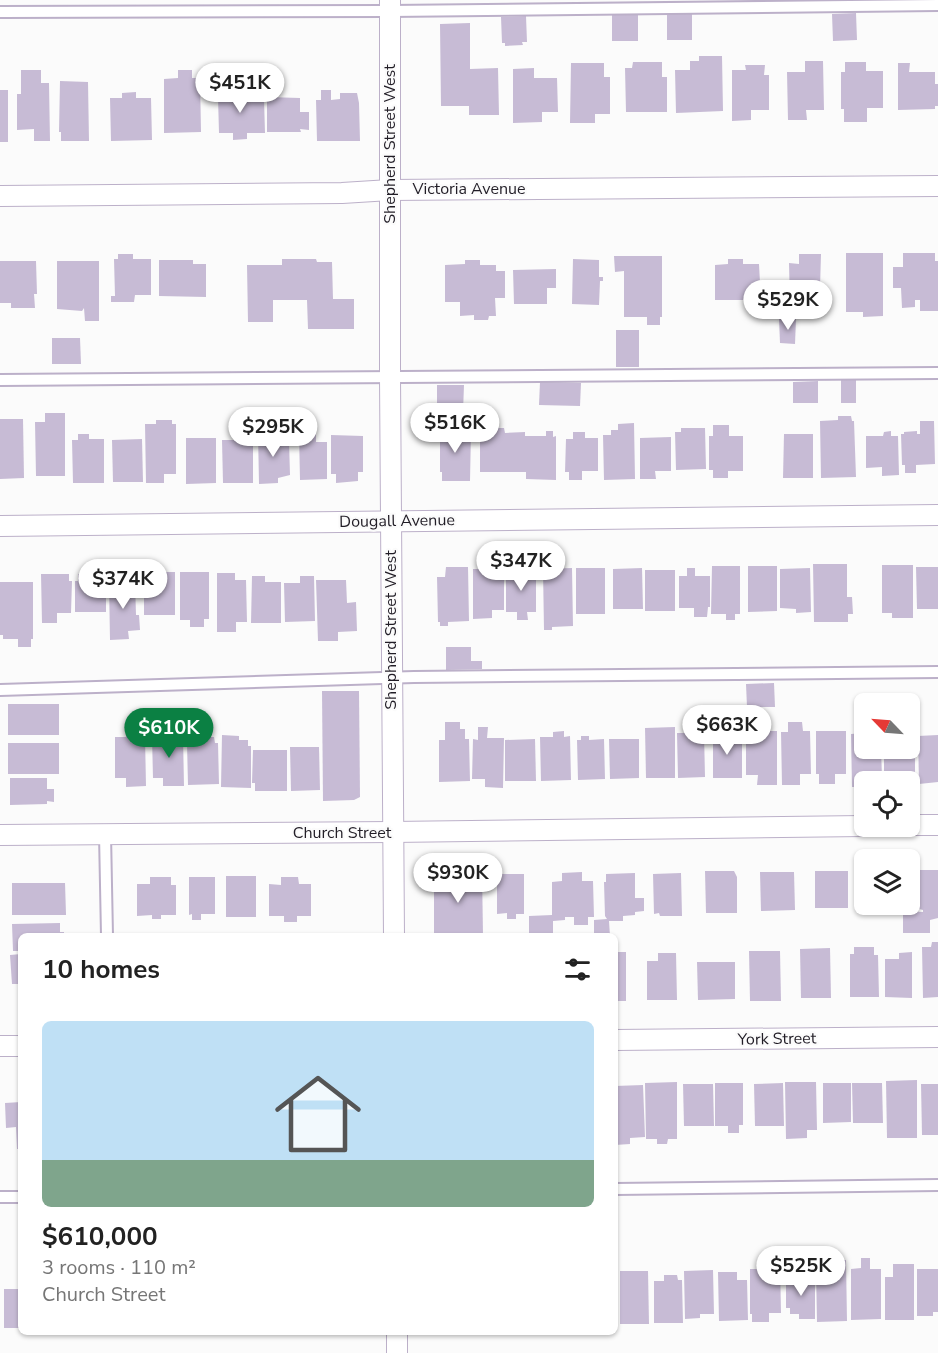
<!DOCTYPE html>
<html lang="en">
<head>
<meta charset="utf-8">
<style>
  :root { --surface:#fff; --page:#f2f2f2; --text:#222; --muted:#767676; --line:#e0e0e0; --accent:#0b8043 }
  body { margin:0; font-family:"Nunito Sans",sans-serif; background:var(--page); color:var(--text); height:100vh; display:flex; flex-direction:column; font-size:22px; white-space:nowrap }
  * { box-sizing:border-box; margin:0 }
  p { font-size:20px; color:var(--muted) }
  .icon { flex:none; width:33px; height:33px; fill:none; stroke:currentColor; stroke-width:2; stroke-linecap:round; stroke-linejoin:round }
  .map { position:relative; flex:1; overflow:hidden }
  .panel { position:absolute; left:18px; top:933px; width:600px; height:402px; display:flex; flex-direction:column; background:var(--surface); border-radius:9px; box-shadow:0 2px 4px #0004 }
  .panel>* { flex:none }
  .needle { width:39px; rotate:295deg }
  .controls { position:absolute; left:854px; top:693px; display:grid; gap:12px }
  .controls a { display:grid; place-items:center; width:66px; height:66px; border-radius:9px; background:var(--surface); box-shadow:0 2px 4px #0004; font-size:30px }
  .price { position:absolute; translate:-50% -51px; padding:0 14px; border-radius:21px; background:#fff; color:#222; font-size:20px; line-height:39px; filter:drop-shadow(0 2px 3px #0008) }
  .price::after { content:''; position:absolute; left:50%; top:36px; width:18px; height:14px; margin-left:-9px; background:inherit; clip-path:polygon(0 0,100% 0,50% 100%) }
  .price.active { background:var(--accent); color:#fff }
  ul { padding:0; list-style:none }
  li { display:grid; align-content:center; gap:12px; height:318px; padding:0 24px }
  li+li { border-top:2px solid var(--line) }
  li span { display:grid; place-items:center; height:186px; border-radius:9px; color:#555 }
  li>.icon { margin-inline-start:auto }
  span .icon { width:108px; height:108px; fill:#fffc; stroke-width:1 }
  li b { font-size:26px }
  h2 { display:flex; justify-content:space-between; align-items:center; height:72px; padding:0 24px; font-size:26px }
  .map>svg:first-child { display:block }
</style>
</head>
<body>
<div class="map">
<svg width="938" height="1353" viewBox="0 0 938 1353">
  <rect width="100%" height="100%" fill="#fbfbfb"/>
  <g fill="#c7bbd5">
    <path d="M856,13L857,40L833,41L832,14Z"/>
    <rect x="667" y="14" width="25" height="26"/>
    <rect x="612" y="15" width="26" height="26"/>
    <path d="M526,16L527,42H522L523,45L505,46V43H502L501,17Z"/>
    <path d="M470,23V69L498,68L499,115H469V106H441L440,24Z"/>
    <path d="M699,56H722L723,111L676,113L675,70H690V61H699Z"/>
    <path d="M805,61H823L824,110H806L807,120H788L787,72H805Z"/>
    <path d="M633,62H662V77H667V112H626L625,68H632Z"/>
    <path d="M845,62H866V71H883V108H867V122H844V109H841V72H845Z"/>
    <path d="M571,63H604V77H610V114H595V123H570Z"/>
    <path d="M898,63H910L909,72H935V84H938V106H935V109L898,110Z"/>
    <path d="M745,65H765L764,75H769V110H751V120L732,121V70H746Z"/>
    <path d="M534,68V78H557L558,112H542V122L513,123V69Z"/>
    <path d="M21,70H41V83H49L50,141H34V129L17,130V94H21Z"/>
    <path d="M178,70H192V78H200L201,132L164,133V79L178,78Z"/>
    <path d="M60,81L88,82L89,141H61V132H59Z"/>
    <path d="M227,88H247V99H264L265,133H247V139L233,140V133H219L218,97Z"/>
    <rect x="0" y="90" width="8" height="52"/>
    <path d="M321,90H331V100L340,99V93H357L359,103L360,141H317L316,100H321Z"/>
    <path d="M136,92V98H151L152,140L111,141L110,98H122V93Z"/>
    <path d="M267,97L300,98V112H309V130L300,129L301,132H267Z"/>
    <path d="M846,253H883V316L863,317V312H846Z"/>
    <path d="M903,253H935V261H938V311H920V300H915V307L902,308L901,288H893V267H903Z"/>
    <path d="M118,254H133V259H151V295H135L134,302H111V296H115L114,259H118Z"/>
    <path d="M799,254H821L820,288H823L824,304H790L789,263L799,264Z"/>
    <path d="M614,256H662V317H660V325H647V317H624V271L615,272Z"/>
    <path d="M282,259H316L317,262H332L333,299H354V329H308L307,300H273V322H248L247,265H282Z"/>
    <path d="M573,259L599,260V277H603V281H600L599,305L572,304Z"/>
    <path d="M728,259H743V264H759L760,283H766V307H753V300H715V265L728,264Z"/>
    <path d="M159,260H193V264H206V297L159,296Z"/>
    <path d="M465,260H480V265H496V271H505V298H495L496,316H489L488,320H474V315L460,316V302H445V265L465,264Z"/>
    <path d="M0,261H36L37,294H34L35,308H11V303H0Z"/>
    <path d="M57,261H99V321H85L84,308L82,311L57,309Z"/>
    <path d="M556,269V288H547V304H514L513,270Z"/>
    <path d="M779,319H796L795,344L780,343Z"/>
    <rect x="616" y="330" width="23" height="37"/>
    <path d="M52,338H80L81,364H52Z"/>
    <rect x="841" y="379" width="15" height="24"/>
    <path d="M818,381V403H793V382Z"/>
    <path d="M540,382L581,383L580,406L539,405Z"/>
    <path d="M437,385H464L463,412H437Z"/>
    <path d="M45,413H65V476H36L35,422H45Z"/>
    <path d="M838,416H851L852,421H854L856,477L821,478L820,421L838,420Z"/>
    <path d="M0,419H23L24,478L0,479Z"/>
    <path d="M156,420H172V424H176V474H164V483H146L145,424H156Z"/>
    <path d="M920,421H934L935,464L916,465V473H905V465H902L901,434H904V432L917,431V434H920Z"/>
    <path d="M634,423L635,479L604,480L603,435H611V430H618V424Z"/>
    <path d="M713,425H729V436H743V471H728V478H713V470H709V436H713Z"/>
    <path d="M440,426H456V430H471L470,481H442V472H440Z"/>
    <path d="M494,428H504L505,433L525,432V436H546V431H553V437L556,436V480L526,479V472H480V433H494Z"/>
    <path d="M681,428H705L706,469L676,470L675,432H681Z"/>
    <path d="M891,431V436H898L899,475L882,476V467L866,468V436H883L884,432Z"/>
    <path d="M258,432H276V441H289L290,475L278,478V483L259,484Z"/>
    <path d="M573,432H585V438H598V471H582V480H569V472H565L566,439H573Z"/>
    <path d="M299,433H316V442H327V479L300,480Z"/>
    <path d="M78,434H89V439H104V483H73L72,440H78Z"/>
    <path d="M784,434H813V478H783Z"/>
    <path d="M331,435L363,436V472H358V481L336,483V474H331Z"/>
    <path d="M671,437V471H655L656,479H640V438Z"/>
    <path d="M186,438H216V483L186,484Z"/>
    <path d="M142,439L143,482H113L112,440Z"/>
    <path d="M222,440H253V483H223Z"/>
    <path d="M813,564H847V597H852L853,614H848V622H814Z"/>
    <path d="M882,565H913V618H892V613H882Z"/>
    <path d="M712,566H740V614H735V620H726V614H711Z"/>
    <path d="M748,566H777V611L748,612Z"/>
    <path d="M446,567H468L469,621L448,622V626H440V622H438L437,577H445Z"/>
    <path d="M916,567H938V609H917Z"/>
    <path d="M572,568L573,626L552,627V630H544L543,569Z"/>
    <rect x="576" y="568" width="29" height="46"/>
    <path d="M642,568L643,609H613V569Z"/>
    <path d="M687,568H695V576H710V607H708L707,617H694V608H679V576H687Z"/>
    <path d="M810,568L811,612L796,613V609L780,608V569Z"/>
    <path d="M473,569H504V610H492V618L473,619Z"/>
    <path d="M506,569H536V612H527L528,620H517V612H506Z"/>
    <rect x="645" y="570" width="30" height="41"/>
    <rect x="144" y="572" width="31" height="43"/>
    <path d="M180,572H209V619H204V627H190V620H180Z"/>
    <path d="M103,573V581L106,580V612H75V581H78V574Z"/>
    <path d="M217,573H235V580H246L247,622H236V632H217Z"/>
    <path d="M41,574H69V581H72L71,613H57V623H42Z"/>
    <path d="M252,576H265V582H281V623H251Z"/>
    <path d="M300,576H314L315,621L285,622L284,583H300Z"/>
    <path d="M316,580H346L347,603L356,602L357,631L338,632V641H318Z"/>
    <path d="M0,582H33V639H31V647H18V639H3V635H0Z"/>
    <path d="M135,582L136,615H139L140,630L128,631L129,639L110,640L109,583Z"/>
    <path d="M446,647H471V661H482V669L446,670Z"/>
    <path d="M774,683L775,707H747L746,684Z"/>
    <path d="M322,691H359L360,797L354,800L323,801Z"/>
    <rect x="8" y="704" width="51" height="31"/>
    <path d="M445,722H460V729H465V739H469L470,781L439,782V740H445Z"/>
    <path d="M788,722H802L803,731H810L811,774H800V785H782L781,732H788Z"/>
    <path d="M752,726H766L767,731H777V785H757L758,775H746V731L752,732Z"/>
    <path d="M478,727H488L487,738H504L503,788L485,787V779H472L473,739L478,740Z"/>
    <path d="M675,727V778H646L645,728Z"/>
    <path d="M689,728H700L701,733H704L705,777L678,778L677,733H690Z"/>
    <path d="M126,730H139V737L145,736L146,786L126,787V778H115V737H126Z"/>
    <path d="M167,731H176V736H183L184,786H163V778H153L152,736H168Z"/>
    <path d="M564,731V737L570,736L571,780L541,781L540,737H553V732Z"/>
    <path d="M717,731H729L728,736H742V778H713V736H718Z"/>
    <path d="M816,731H846V774H835V784H819V774H816Z"/>
    <path d="M864,733V748H881L882,778H870V782H864V787H852L851,734Z"/>
    <path d="M909,734H915V784H909V782H884V748H909Z"/>
    <path d="M222,735L239,736V740H248V746H251V788L221,787Z"/>
    <path d="M938,735V782L919,784L918,736Z"/>
    <path d="M581,736H589V740L604,739L605,779L578,780L577,740H581Z"/>
    <path d="M204,737H214L215,743H218L219,784L188,785L187,743H204Z"/>
    <path d="M535,739L536,781H505V740Z"/>
    <path d="M609,739H639V778L610,779Z"/>
    <rect x="8" y="743" width="51" height="31"/>
    <path d="M290,747H319L320,790L291,791Z"/>
    <path d="M253,750H287V791H255V783H252Z"/>
    <path d="M10,778H47V789H54V802L47,801V804L10,805Z"/>
    <path d="M920,870H938V918L930,920V933H903V911L923,912V910L919,909Z"/>
    <path d="M482,871L483,936H434V875L440,872Z"/>
    <path d="M705,871H734L737,877V913H706Z"/>
    <rect x="815" y="871" width="33" height="37"/>
    <path d="M582,872V881H593L594,917H588V925H574V917H565V920L553,921V936H529V916L552,915V882L562,881V873Z"/>
    <path d="M760,872H794L795,910L761,911Z"/>
    <path d="M635,873V898H644V911L635,912V915L623,916V921H609L610,936H594V920L607,919L605,916L604,882H606V874Z"/>
    <path d="M681,873L682,916H660L659,913L654,914L653,874Z"/>
    <path d="M497,874H524V914H516V919H507V913L497,914Z"/>
    <rect x="226" y="876" width="30" height="41"/>
    <path d="M150,877H171V885H176V915H161V919H152V915L137,916V884H150Z"/>
    <path d="M189,877H215V914H201V920H192V914L189,915Z"/>
    <path d="M281,877H298L299,884H311V916H297V922H284V916H269V884L281,885Z"/>
    <path d="M12,883H65L66,915H12Z"/>
    <rect x="866" y="904" width="32" height="4"/>
    <path d="M60,923V932H64V936H21V951H13L12,924Z"/>
    <path d="M932,942H938V997L923,998L922,947H931Z"/>
    <path d="M854,947H874V955H878L879,997H850V954H854Z"/>
    <path d="M830,948L831,998H801L800,949Z"/>
    <path d="M749,951H780L781,1001H750Z"/>
    <rect x="615" y="952" width="11" height="49"/>
    <path d="M912,952V998L885,997V959H899V953Z"/>
    <path d="M658,953H676L677,1000H647V961H658Z"/>
    <path d="M21,954V984H12L10,955Z"/>
    <path d="M697,962H735V999L698,1000Z"/>
    <path d="M18,986H21V1013H19Z"/>
    <path d="M917,1080V1138H887L886,1081Z"/>
    <path d="M677,1082V1139H668L667,1144H657V1139H646L645,1083Z"/>
    <path d="M785,1082H816L817,1130H807V1138L786,1139Z"/>
    <path d="M715,1083H743V1125H739V1133H728V1126H715Z"/>
    <path d="M783,1083L784,1126H755L754,1084Z"/>
    <path d="M823,1083H851V1122L823,1123Z"/>
    <path d="M852,1083H882L883,1123H853Z"/>
    <path d="M683,1084H713L714,1126H684Z"/>
    <path d="M921,1084H938V1135H922Z"/>
    <path d="M643,1085L645,1137L630,1138V1144L615,1145V1086Z"/>
    <path d="M21,1102V1149H17L16,1127L6,1128L5,1103Z"/>
    <path d="M760,1258H773V1264H780L781,1313H769V1322H752V1314H750V1269H760Z"/>
    <path d="M861,1258H870V1269H881V1319L851,1320V1269L861,1268Z"/>
    <path d="M826,1260H846L847,1321L817,1322L816,1268H826Z"/>
    <path d="M893,1264H914V1320H885V1277H893Z"/>
    <path d="M917,1269H938V1312H933V1316H917Z"/>
    <path d="M713,1270L714,1314H700V1318L685,1319L684,1271Z"/>
    <path d="M620,1271H648L649,1324H620Z"/>
    <path d="M718,1272H737V1280H747L748,1320L719,1321Z"/>
    <path d="M791,1273H805V1281H813L815,1285V1319H799V1314H790V1308H786V1281H791Z"/>
    <path d="M664,1275H677L678,1280H682L683,1323H654V1281H664Z"/>
    <rect x="4" y="1289" width="17" height="39"/>
  </g>
  <g fill="none" stroke-linecap="round" stroke-linejoin="round">
    <g stroke="#bcb0c9" stroke-width="14">
      <g id="service">
        <path d="M0,12L390,11L938,5"/>
        <path d="M0,380L938,373"/>
        <path d="M0,690L414,677L938,672"/>
        <path d="M105,834L107,936"/>
        <path d="M615,1189L938,1185"/>
        <path d="M0,1197H21"/>
      </g>
    </g>
    <g stroke="#bcb0c9" stroke-width="22">
      <g id="minor">
        <path d="M390,0V377L394,936"/>
        <path d="M0,196L342,193L390,190L938,186"/>
        <path d="M0,526L938,515"/>
        <path d="M909,825H938"/>
        <path d="M0,835L392,832L864,826"/>
        <path d="M615,1040L938,1037"/>
        <path d="M0,1046H21"/>
        <path d="M397,1353V1332"/>
      </g>
    </g>
    <use href="#service" stroke="#fff" stroke-width="10"/>
    <use href="#minor" stroke="#fff" stroke-width="20"/>
  </g>
  <g text-anchor="middle" dominant-baseline="central" stroke-width="4.5" stroke-linejoin="round" paint-order="stroke">
    <g font-size="16" fill="#211d26" stroke="#fbfbfb">
      <text transform="translate(390 144) rotate(-90)">Shepherd Street West</text>
      <text x="469" y="189">Victoria Avenue</text>
      <text transform="translate(397 521) rotate(-1)">Dougall Avenue</text>
      <text transform="translate(391 630) rotate(-90)">Shepherd Street West</text>
      <text x="342" y="833">Church Street</text>
      <text transform="translate(777 1039) rotate(-1)">York Street</text>
    </g>
  </g>
</svg>
<div class="controls">
<a><svg class="needle" viewBox="-14 -14 28 28"><path d="M0-13l5 13h-10z" fill="#e53935"/><path d="M0 13l5-13h-10z" fill="#767676"/></svg></a>
<a><svg class="icon" aria-label="locate" viewBox="0 0 24 24"><circle cx="12" cy="12" r="6"/><path d="M12 2v4M12 18v4M2 12h4M18 12h4"/></svg></a>
<a><svg class="icon" aria-label="layers" viewBox="0 0 24 24"><path d="M12 4l9 5-9 5-9-5zM3 14l9 5 9-5"/></svg></a>
</div>
<b class="price" style="left:240px;top:114px">$451K</b>
<b class="price" style="left:788px;top:331px">$529K</b>
<b class="price" style="left:455px;top:454px">$516K</b>
<b class="price" style="left:273px;top:458px">$295K</b>
<b class="price" style="left:521px;top:592px">$347K</b>
<b class="price" style="left:123px;top:610px">$374K</b>
<b class="price" style="left:727px;top:756px">$663K</b>
<b class="price active" style="left:169px;top:759px">$610K</b>
<b class="price" style="left:458px;top:904px">$930K</b>
<b class="price" style="left:801px;top:1297px">$525K</b>
<section class="panel">
<h2>10 homes<svg class="icon" aria-label="filters" viewBox="0 0 24 24"><path d="M4 7h16M4 17h16"/><circle cx="9" cy="7" r="2"/><circle cx="15" cy="17" r="2"/></svg></h2>
<ul>
<li><span style="background:linear-gradient(#bfe0f5 75%,#7fa58c 0)"><svg class="icon" aria-label="home" viewBox="0 0 24 24"><path d="M3 11l9-7 9 7M6 9v11h12V9"/></svg></span><div><b>$610,000</b><p>3 rooms · 110 m²</p><p>Church Street</p></div></li>
</ul>
</section>
</div>
</body>
</html>
